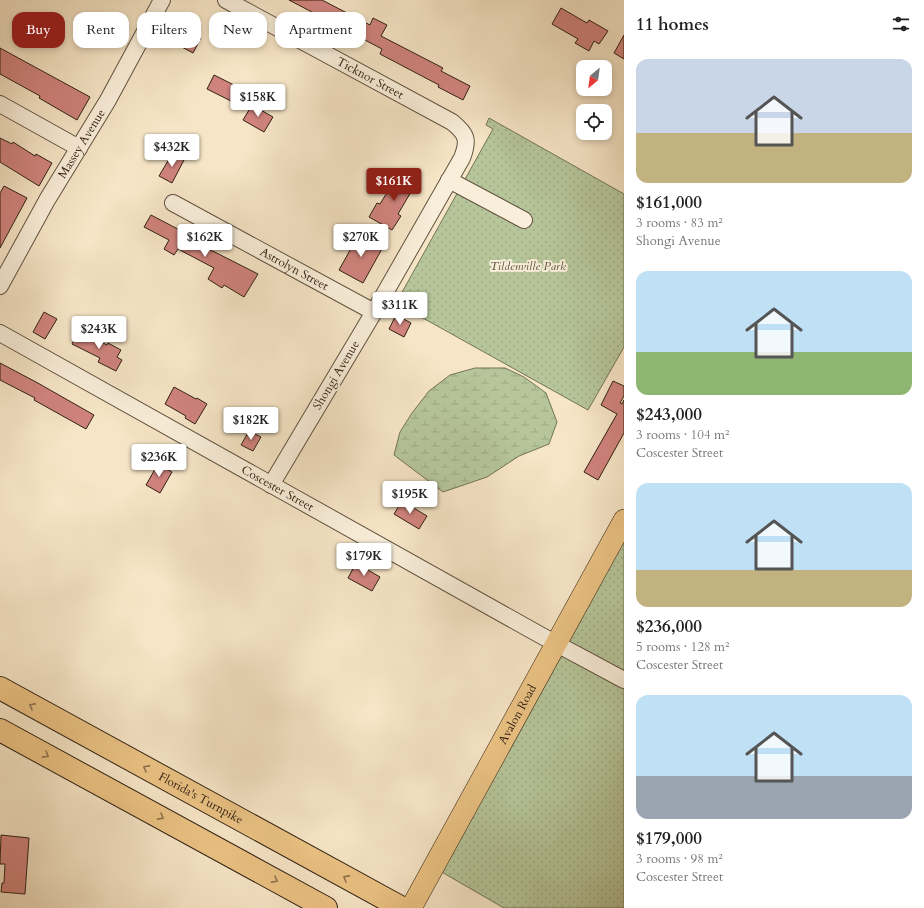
<!DOCTYPE html>
<html lang="en">
<head>
<meta charset="utf-8">
<style>
  :root { --surface:#fff; --page:#f2f2f2; --text:#202124; --muted:#757577; --accent:#8f2418 }
  body { margin:0; font-family:Cardo,serif; background:var(--page); color:var(--text); height:100vh; display:flex; flex-direction:column; font-size:15px; white-space:nowrap }
  * { box-sizing:border-box; margin:0 }
  p { font-size:13px; color:var(--muted) }
  .icon { flex:none; width:22px; height:22px; fill:none; stroke:currentColor; stroke-width:2; stroke-linecap:round; stroke-linejoin:round }
  .map { position:relative; flex:1; overflow:hidden }
  .details { display:flex; flex-direction:column; background:var(--surface); width:300px }
  .details>* { flex:none }
  .hud { position:absolute; left:12px; top:12px; width:380px; height:36px; display:flex; gap:8px }
  .needle { width:26px; rotate:209deg }
  .fabs { position:absolute; left:576px; top:60px; display:grid; gap:8px }
  .fabs a { display:grid; place-items:center; width:36px; height:36px; border-radius:8px; background:var(--surface); box-shadow:0 2px 6px #0003; font-size:20px }
  .price { position:absolute; translate:-50% -34px; padding:0 9px; border-radius:4px; background:#fff; color:#222; font-size:13px; line-height:26px; filter:drop-shadow(0 1px 2px #0008) }
  .price::after { content:''; position:absolute; left:50%; top:24px; width:12px; height:9px; margin-left:-6px; background:inherit; clip-path:polygon(0 0,100% 0,50% 100%) }
  .price.active { background:var(--accent); color:#fff }
  ul { padding:0; list-style:none }
  li { display:grid; align-content:center; gap:8px; height:212px; padding:0 12px }
  li span { display:grid; place-items:center; height:124px; border-radius:12px; color:#555 }
  li>.icon { margin-inline-start:auto }
  span .icon { width:72px; height:72px; fill:#fffc; stroke-width:1 }
  li b { font-size:17px }
  h2 { display:flex; justify-content:space-between; align-items:center; height:48px; padding:0 12px; font-size:17px }
  .pill { padding:0 14px; border-radius:12px; background:var(--surface); box-shadow:0 2px 6px #0003; font-size:14px; line-height:36px }
  .pill.active { background:var(--accent); color:#fff }
  main { display:flex; flex:1; min-height:0 }
  .map>svg:first-child { display:block }
</style>
</head>
<body>
<main>
<div class="map">
<svg width="624" height="908" viewBox="0 0 624 908">
  <defs>
    <pattern id="wetland-marsh" width="20" height="14" patternUnits="userSpaceOnUse"><rect width="20" height="14" fill="#b6c69a"/><path d="M1 5h8M5 5V1M11 12h8M15 12V8" fill="none" stroke="#9daa84"/></pattern>
    <pattern id="park-dots" width="8" height="8" patternUnits="userSpaceOnUse"><rect width="8" height="8" fill="#b6c69a"/><path d="M2 2h.1M6 6h.1" fill="none" stroke="#9daa84" stroke-width="1.8" stroke-linecap="round"/></pattern>
  </defs>
  <rect width="100%" height="100%" fill="#f6e5c6"/>
  <filter id="stains"><feTurbulence type="fractalNoise" baseFrequency=".005" numOctaves="4"/><feColorMatrix values="0 0 0 0 .2 0 0 0 0 .09 0 0 0 0 .02 0 0 0 .5 -.17"/></filter>
  <radialGradient id="worn" r=".72"><stop offset=".6" stop-color="#630" stop-opacity="0"/><stop offset="1" stop-color="#630" stop-opacity=".3"/></radialGradient>
  <path fill="url(#wetland-marsh)" stroke="#727458" d="M475,368H505L524,377L546,393L557,422L549,444L519,456L487,477L443,492L394,455L400,432L412,413L429,391L450,375Z"/>
  <g fill="url(#park-dots)" stroke="#727458">
    <path d="M489,118L624,194V347L588,410L396,303L493,129L486,125Z"/>
    <path d="M624,520V908H504L433,867Z"/>
  </g>
  <g fill="#d0837d" stroke="#2f2115">
    <path d="M289,0H322L370,25L373,18L387,25L381,36L443,68L441,71L470,86L463,100L438,87L439,85L380,54L382,49Z"/>
    <path d="M561,8L587,23L589,20L608,31L599,44L594,41L589,51L575,43L578,39L552,24Z"/>
    <path d="M172,24L201,38L193,53L165,38Z"/>
    <path d="M624,35V59L614,53Z"/>
    <path d="M0,48L90,97L77,120L39,98L40,96L0,74Z"/>
    <path d="M214,75L238,87L231,101L207,89Z"/>
    <path d="M252,105L273,117L264,132L243,120Z"/>
    <path d="M0,138L12,144L13,142L35,156L36,154L52,163L39,186L0,162Z"/>
    <path d="M172,154L184,160L172,183L159,176Z"/>
    <path d="M406,173L418,180L398,214L401,216L392,230L369,217L377,203L380,204L396,178L401,181Z"/>
    <path d="M4,186L27,198L0,248V193Z"/>
    <path d="M151,215L193,237L191,240L258,274L244,297L224,285L222,288L208,279L214,268L178,249L174,255L164,249L169,240L144,227Z"/>
    <path d="M359,234L383,247L363,283L339,270Z"/>
    <path d="M44,312L57,319L45,339L33,332Z"/>
    <path d="M396,315L411,323L404,337L389,329Z"/>
    <path d="M79,331L107,345L108,343L121,350L117,357L122,360L116,371L98,362L100,358L72,344Z"/>
    <path d="M0,363L36,382L94,415L86,429L34,400L35,398L0,380Z"/>
    <path d="M613,381L624,386V396L620,403L622,404L624,400V433L598,480L584,472L617,414L601,405Z"/>
    <path d="M174,387L196,399L197,398L207,404L195,424L185,418L186,416L165,404Z"/>
    <path d="M249,431L261,437L253,451L241,445Z"/>
    <path d="M158,464L172,472L160,493L146,485Z"/>
    <path d="M402,501L427,516L419,529L394,514Z"/>
    <path d="M356,563L380,577L372,591L348,578Z"/>
    <path d="M1,835L29,838L25,894L1,892L2,883H4L5,864H0Z"/>
  </g>
  <g fill="none" stroke-linecap="round" stroke-linejoin="round">
    <g stroke="#615241" stroke-width="18">
      <g id="minor">
        <path id="s1" d="M226,0L452,122C467,134 469,140 462,158L374,312L271,485"/>
        <path d="M0,104L79,148"/>
        <path d="M449,180L524,220"/>
        <path id="s2" d="M173,203L374,312"/>
        <path id="s3" d="M0,286L47,200L108,100L162,0"/>
        <path id="s4" d="M0,333L542,636L624,680"/>
      </g>
    </g>
    <g stroke="#2f2115" stroke-width="22">
      <g id="major">
        <path id="s5" d="M411,908L624,520"/>
      </g>
    </g>
    <g stroke="#2f2115" stroke-width="24">
      <g id="highway">
        <path id="s6" d="M0,688L402,908"/>
        <path d="M0,730L326,908"/>
      </g>
    </g>
    <use href="#minor" stroke="#f9eeda" stroke-width="16"/>
    <use href="#major" stroke="#ebc283" stroke-width="21"/>
    <use href="#highway" stroke="#ebc283" stroke-width="22"/>
  </g>
  <defs><path id="oneway-chevron" d="M-2-3.5L2.5 0L-2 3.5" fill="none" stroke-width="1.6" stroke-linecap="round" stroke-linejoin="round"/></defs>
  <g stroke="#8d724c">
    <use href="#oneway-chevron" transform="translate(32 706) rotate(-151)"/>
    <use href="#oneway-chevron" transform="translate(46 755) rotate(29)"/>
    <use href="#oneway-chevron" transform="translate(146 768) rotate(-151)"/>
    <use href="#oneway-chevron" transform="translate(161 817) rotate(29)"/>
    <use href="#oneway-chevron" transform="translate(346 878) rotate(-151)"/>
    <use href="#oneway-chevron" transform="translate(275 880) rotate(29)"/>
  </g>
  <g text-anchor="middle" dominant-baseline="central" stroke-width="4" stroke-linejoin="round" paint-order="stroke">
    <g font-size="12" fill="#2f2115" stroke="#f9eeda">
      <text stroke="none"><textPath href="#s1" startOffset="164">Ticknor Street</textPath></text>
      <text stroke="none"><textPath href="#s3" startOffset="164">Massey Avenue</textPath></text>
      <text stroke="none"><textPath href="#s2" startOffset="138">Astrolyn Street</textPath></text>
      <text transform="translate(336 375) rotate(-59)">Shongi Avenue</text>
      <text stroke="none"><textPath href="#s4" startOffset="318">Coscester Street</textPath></text>
      <text stroke="none"><textPath href="#s5" startOffset="221">Avalon Road</textPath></text>
      <text stroke="none"><textPath href="#s6" startOffset="229">Florida's Turnpike</textPath></text>
    </g>
    <g font-size="12" font-style="italic" fill="#58533d" stroke="#f9eeda">
      <text x="528" y="266">Tildenville Park</text>
    </g>
  </g>
  <rect width="100%" height="100%" filter="url(#stains)"/>
  <rect width="100%" height="100%" fill="url(#worn)"/>
</svg>
<div class="fabs">
<a><svg class="needle" viewBox="-14 -14 28 28"><path d="M0-13l5 13h-10z" fill="#e53935"/><path d="M0 13l5-13h-10z" fill="#757577"/></svg></a>
<a><svg class="icon" aria-label="locate" viewBox="0 0 24 24"><circle cx="12" cy="12" r="6"/><path d="M12 2v4M12 18v4M2 12h4M18 12h4"/></svg></a>
</div>
<b class="price" style="left:258px;top:118px">$158K</b>
<b class="price" style="left:172px;top:168px">$432K</b>
<b class="price active" style="left:394px;top:202px">$161K</b>
<b class="price" style="left:205px;top:258px">$162K</b>
<b class="price" style="left:361px;top:258px">$270K</b>
<b class="price" style="left:400px;top:326px">$311K</b>
<b class="price" style="left:99px;top:350px">$243K</b>
<b class="price" style="left:251px;top:441px">$182K</b>
<b class="price" style="left:159px;top:478px">$236K</b>
<b class="price" style="left:410px;top:515px">$195K</b>
<b class="price" style="left:364px;top:577px">$179K</b>
<div class="hud">
<a class="pill active">Buy</a>
<a class="pill">Rent</a>
<a class="pill">Filters</a>
<a class="pill">New</a>
<a class="pill">Apartment</a>
</div>
</div>
<section class="details">
<h2>11 homes<svg class="icon" aria-label="filters" viewBox="0 0 24 24"><path d="M4 7h16M4 17h16"/><circle cx="9" cy="7" r="2"/><circle cx="15" cy="17" r="2"/></svg></h2>
<ul>
<li><span style="background:linear-gradient(#c9d6e8 60%,#c2b280 0)"><svg class="icon" aria-label="home" viewBox="0 0 24 24"><path d="M3 11l9-7 9 7M6 9v11h12V9"/></svg></span><div><b>$161,000</b><p>3 rooms · 83 m²</p><p>Shongi Avenue</p></div></li>
<li><span style="background:linear-gradient(#bfe0f5 65%,#8fb573 0)"><svg class="icon" aria-label="home" viewBox="0 0 24 24"><path d="M3 11l9-7 9 7M6 9v11h12V9"/></svg></span><div><b>$243,000</b><p>3 rooms · 104 m²</p><p>Coscester Street</p></div></li>
<li><span style="background:linear-gradient(#bfe0f5 70%,#c2b280 0)"><svg class="icon" aria-label="home" viewBox="0 0 24 24"><path d="M3 11l9-7 9 7M6 9v11h12V9"/></svg></span><div><b>$236,000</b><p>5 rooms · 128 m²</p><p>Coscester Street</p></div></li>
<li><span style="background:linear-gradient(#bfe0f5 65%,#9aa5b1 0)"><svg class="icon" aria-label="home" viewBox="0 0 24 24"><path d="M3 11l9-7 9 7M6 9v11h12V9"/></svg></span><div><b>$179,000</b><p>3 rooms · 98 m²</p><p>Coscester Street</p></div></li>
</ul>
</section>
</main>
</body>
</html>
